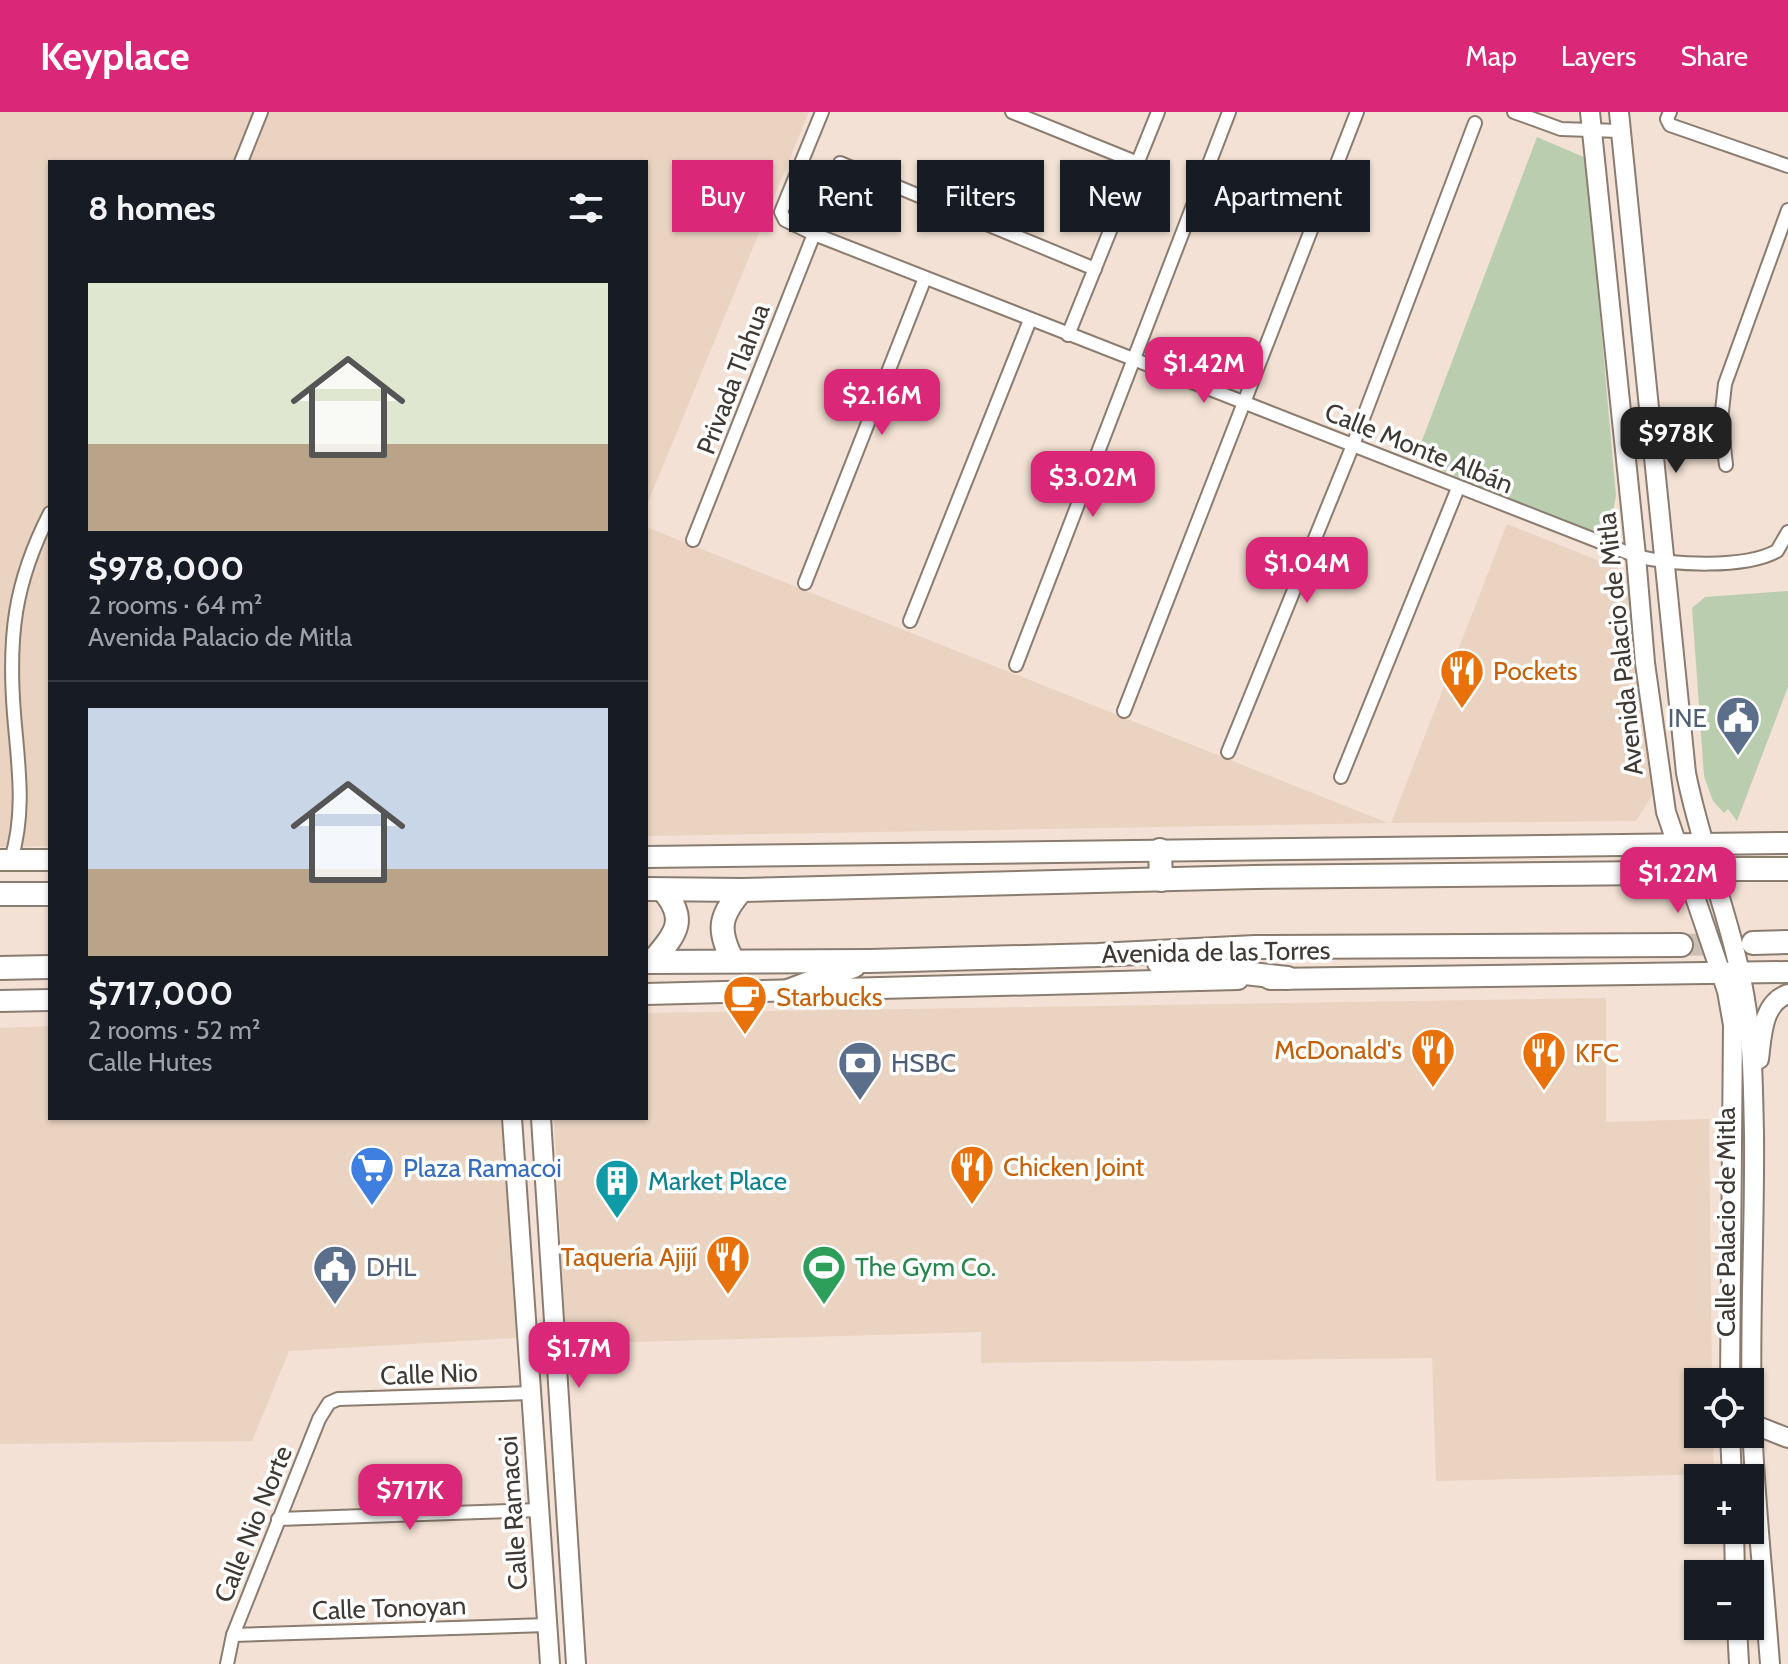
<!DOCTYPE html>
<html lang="en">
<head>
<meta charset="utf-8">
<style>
  :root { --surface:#171b24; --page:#242831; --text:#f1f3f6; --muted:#9ea1a6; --line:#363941; --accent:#db2777 }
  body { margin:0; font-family:Cabin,sans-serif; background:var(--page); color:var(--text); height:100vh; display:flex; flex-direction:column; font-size:30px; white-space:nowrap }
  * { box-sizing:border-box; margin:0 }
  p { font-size:26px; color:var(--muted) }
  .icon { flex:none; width:44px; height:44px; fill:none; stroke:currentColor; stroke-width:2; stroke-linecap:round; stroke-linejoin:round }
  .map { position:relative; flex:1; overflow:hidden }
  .sheet { position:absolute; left:48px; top:48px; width:600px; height:960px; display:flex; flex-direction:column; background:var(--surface); border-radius:0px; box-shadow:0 2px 6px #0004 }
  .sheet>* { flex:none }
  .guide { position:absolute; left:672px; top:48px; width:760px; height:72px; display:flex; gap:16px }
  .fabs { position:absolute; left:1684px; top:1256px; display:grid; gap:16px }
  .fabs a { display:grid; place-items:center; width:80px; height:80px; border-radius:0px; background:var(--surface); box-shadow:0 2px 6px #0004; font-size:40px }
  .price { position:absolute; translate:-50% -68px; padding:0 18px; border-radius:16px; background:var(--accent); color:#fff; font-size:26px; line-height:52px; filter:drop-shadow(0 2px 4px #0008) }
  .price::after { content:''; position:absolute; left:50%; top:48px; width:24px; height:18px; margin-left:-12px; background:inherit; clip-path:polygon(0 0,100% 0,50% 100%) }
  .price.current { background:#222; color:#fff }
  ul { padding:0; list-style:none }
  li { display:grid; align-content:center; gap:16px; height:424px; padding:0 40px }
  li+li { border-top:2px solid var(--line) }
  li span { display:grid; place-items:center; height:248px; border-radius:0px; color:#555 }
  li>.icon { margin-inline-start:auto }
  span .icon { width:144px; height:144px; fill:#fffc; stroke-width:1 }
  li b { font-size:34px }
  h2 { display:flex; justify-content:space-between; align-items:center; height:96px; padding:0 40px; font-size:34px }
  .tag { padding:0 28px; border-radius:0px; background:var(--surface); box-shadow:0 2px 6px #0004; font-size:28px; line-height:72px }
  .tag.current { background:var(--accent); color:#fff }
  header { display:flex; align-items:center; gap:48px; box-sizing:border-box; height:112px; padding:0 40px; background:var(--accent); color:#fff }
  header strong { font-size:38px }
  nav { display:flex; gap:44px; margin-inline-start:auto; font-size:28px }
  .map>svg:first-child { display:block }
</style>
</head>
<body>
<header>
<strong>Keyplace</strong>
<nav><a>Map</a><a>Layers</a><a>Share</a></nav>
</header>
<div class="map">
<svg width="1788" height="1552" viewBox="0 0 1788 1552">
  <rect width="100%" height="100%" fill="#f2e1d4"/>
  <g fill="#ead3c1">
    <path d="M0,0H809L646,395V50H50V734L0,735Z"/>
    <path d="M1507,412L1629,461L1653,682L1636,709L1391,711Z"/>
    <path d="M646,415L1388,711L646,724Z"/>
    <path d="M1606,886V1010L1709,1007L1712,1270H1698V1322H1713L1714,1362L1436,1369L1432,1246L981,1251V1220L566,1232L554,1006H646V901Z"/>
    <path d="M50,914V1006H509L516,1226L289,1239L252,1329L0,1332V916Z"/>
  </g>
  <g fill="#baceaf">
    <path d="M1537,25L1586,46L1616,384L1611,411L1588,421L1415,347Z"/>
    <path d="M1788,479V575L1737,709L1728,697L1724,701L1713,689L1704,664L1692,496L1705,485Z"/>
  </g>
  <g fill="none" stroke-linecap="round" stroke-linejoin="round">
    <g stroke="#cebfb4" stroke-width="22" stroke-dasharray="22 11" stroke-linecap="butt">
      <path d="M1656,761H1683L1737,757"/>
      <path d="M1681,833L1752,831"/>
    </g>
    <g stroke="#8b7c70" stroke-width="16">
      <g id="street">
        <path d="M822,0L781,100L785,108L814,122L1636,444C1672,453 1744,457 1777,439L1788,420"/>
        <path d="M1012,0L1138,51"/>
        <path d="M1514,0L1561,17L1620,19"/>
        <path d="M1670,0L1667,7L1670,13L1788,54"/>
        <path d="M241,50L261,0"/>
        <path d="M840,51L1095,157"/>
        <path d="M1068,223L1158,0"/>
        <path d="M1726,353L1721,308L1725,272L1788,98"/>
        <path d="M693,428L814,122"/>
        <path d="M805,471L925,166"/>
        <path d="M910,509L1030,208"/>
        <path d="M1016,553L1229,0"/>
        <path d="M1124,599L1357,0"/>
        <path d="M1228,640L1353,333L1475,11"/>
        <path d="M1341,665L1458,376"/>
        <path d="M11,748C26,699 18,652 14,602C8,525 14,471 50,401"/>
        <path d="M278,1407L540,1398"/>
        <path d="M233,1523L547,1513"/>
        <path d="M227,1552L233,1523L319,1307L329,1291L338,1287L531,1281"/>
      </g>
    </g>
    <g stroke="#8b7c70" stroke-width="22">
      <g id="secondary">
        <path d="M1590,0L1636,444L1645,551L1666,700L1727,879L1733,913L1730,1270"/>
        <path d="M1619,0L1686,661C1702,742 1736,819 1747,900C1753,940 1753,981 1754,1021C1755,1118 1749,1214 1752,1311C1755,1391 1764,1472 1770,1552"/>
        <path d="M1759,947C1762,924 1762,891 1788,882"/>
        <path d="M512,1006L550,1552"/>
        <path d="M541,1006L576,1552"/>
        <path d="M1750,1311L1788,1326"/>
        <path d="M1730,1322L1732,1366"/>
        <path d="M1734,1418L1735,1462"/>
        <path d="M1737,1514L1739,1552"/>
      </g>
    </g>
    <g stroke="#8b7c70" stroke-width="24">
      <g id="primary">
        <path d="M646,745L1788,731"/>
        <path d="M0,748H50"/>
        <path d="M1270,867L1788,860"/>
        <path d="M646,882L1238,867"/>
        <path d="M0,889L50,888"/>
      </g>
    </g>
    <g stroke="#8b7c70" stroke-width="26">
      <g id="highway">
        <path d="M1160,738L1161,768"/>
        <path d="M1737,757H1788"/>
        <path d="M646,777L742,778L1254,765L1656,761"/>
        <path d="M0,782H50"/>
        <path d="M1753,831L1788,830"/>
        <path d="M733,849C717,818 719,804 742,778"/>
        <path d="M646,850L870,849L1098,843L1255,835L1681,833"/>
        <path d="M652,850C675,822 689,809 663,778"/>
        <path d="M1159,851L1287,866"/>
        <path d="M0,856L50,855"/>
        <path d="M788,879L854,854"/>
      </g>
    </g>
    <use href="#street" stroke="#fff" stroke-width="12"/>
    <use href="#secondary" stroke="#fff" stroke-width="18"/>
    <use href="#primary" stroke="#fff" stroke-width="20"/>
    <use href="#highway" stroke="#fff" stroke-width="22"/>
  </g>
  <defs>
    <g id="restaurant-pin" transform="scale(2.3)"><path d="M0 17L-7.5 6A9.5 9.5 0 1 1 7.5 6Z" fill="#e8710a" stroke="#fff"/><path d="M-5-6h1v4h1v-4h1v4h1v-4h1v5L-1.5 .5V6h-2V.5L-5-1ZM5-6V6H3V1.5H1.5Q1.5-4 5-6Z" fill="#fff"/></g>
    <g id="civic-pin" transform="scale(2.3)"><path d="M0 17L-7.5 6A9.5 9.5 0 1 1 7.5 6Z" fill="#5c6f8a" stroke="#fff"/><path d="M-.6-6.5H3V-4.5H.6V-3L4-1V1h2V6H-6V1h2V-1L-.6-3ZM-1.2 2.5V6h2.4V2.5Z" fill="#fff"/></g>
    <g id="cafe-pin" transform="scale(2.3)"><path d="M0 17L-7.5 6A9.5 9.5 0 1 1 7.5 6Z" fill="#e8710a" stroke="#fff"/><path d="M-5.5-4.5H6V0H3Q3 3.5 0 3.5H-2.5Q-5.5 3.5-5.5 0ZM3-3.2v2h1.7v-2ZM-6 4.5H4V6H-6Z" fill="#fff"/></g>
    <g id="bank-pin" transform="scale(2.3)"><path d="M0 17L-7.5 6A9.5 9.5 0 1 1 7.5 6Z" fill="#5c6f8a" stroke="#fff"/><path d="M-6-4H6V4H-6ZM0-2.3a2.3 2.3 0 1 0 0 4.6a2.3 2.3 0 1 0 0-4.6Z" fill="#fff"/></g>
    <g id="supermarket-pin" transform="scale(2.3)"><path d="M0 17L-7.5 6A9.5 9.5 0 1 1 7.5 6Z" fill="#3f7fe0" stroke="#fff"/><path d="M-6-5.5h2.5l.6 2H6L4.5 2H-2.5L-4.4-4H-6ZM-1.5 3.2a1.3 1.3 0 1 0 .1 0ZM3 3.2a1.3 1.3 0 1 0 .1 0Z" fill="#fff"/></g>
    <g id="building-pin" transform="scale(2.3)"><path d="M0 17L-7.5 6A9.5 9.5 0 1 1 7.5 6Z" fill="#0f9aa8" stroke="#fff"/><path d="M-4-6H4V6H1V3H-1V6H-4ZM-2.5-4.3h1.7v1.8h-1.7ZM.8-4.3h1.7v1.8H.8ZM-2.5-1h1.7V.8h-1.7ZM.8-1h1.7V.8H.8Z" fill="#fff"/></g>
    <g id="stadium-pin" transform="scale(2.3)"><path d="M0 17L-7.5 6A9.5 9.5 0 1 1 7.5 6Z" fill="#2e9e5b" stroke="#fff"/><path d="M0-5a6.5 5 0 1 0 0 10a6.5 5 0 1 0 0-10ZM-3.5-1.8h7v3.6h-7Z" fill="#fff"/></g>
  </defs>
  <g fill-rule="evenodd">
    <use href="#restaurant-pin" x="1462" y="559"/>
    <use href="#civic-pin" x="1738" y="606"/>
    <use href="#cafe-pin" x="745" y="885"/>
    <use href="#restaurant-pin" x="1433" y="938"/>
    <use href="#restaurant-pin" x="1544" y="941"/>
    <use href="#bank-pin" x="860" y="951"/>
    <use href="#restaurant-pin" x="972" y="1055"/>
    <use href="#supermarket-pin" x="372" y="1056"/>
    <use href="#building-pin" x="617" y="1069"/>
    <use href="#restaurant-pin" x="728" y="1145"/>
    <use href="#civic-pin" x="335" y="1155"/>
    <use href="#stadium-pin" x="824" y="1155"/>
  </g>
  <g text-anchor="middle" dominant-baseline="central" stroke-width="7" stroke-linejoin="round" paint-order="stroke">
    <g font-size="26" fill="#3f3934" stroke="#fff">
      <text transform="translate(733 267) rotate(-69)">Privada Tlahua</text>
      <text transform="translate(1419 336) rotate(22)">Calle Monte Albán</text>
      <text transform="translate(1620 532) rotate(-96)">Avenida Palacio de Mitla</text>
      <text transform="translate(1216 840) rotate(-1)">Avenida de las Torres</text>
      <text transform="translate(1726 1110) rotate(-90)">Calle Palacio de Mitla</text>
      <text transform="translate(429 1262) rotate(-2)">Calle Nio</text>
      <text transform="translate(513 1401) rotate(-94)">Calle Ramacoi</text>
      <text transform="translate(253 1412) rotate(-68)">Calle Nio Norte</text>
      <text transform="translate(389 1496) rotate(-2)">Calle Tonoyan</text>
    </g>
    <g font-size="26" fill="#c56008" stroke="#fff" text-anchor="start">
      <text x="1493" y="559">Pockets</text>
      <text x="776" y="885">Starbucks</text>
      <text x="1402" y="938" text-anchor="end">McDonald's</text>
      <text x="1575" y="941">KFC</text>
      <text x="1003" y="1055">Chicken Joint</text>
      <text x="697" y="1145" text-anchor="end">Taquería Ajijí</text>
    </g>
    <g font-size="26" fill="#4e5e75" stroke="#fff" text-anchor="start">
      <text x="1707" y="606" text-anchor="end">INE</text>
      <text x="891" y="951">HSBC</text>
      <text x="366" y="1155">DHL</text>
    </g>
    <g font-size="26" fill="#366cbe" stroke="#fff" text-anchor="start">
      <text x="403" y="1056">Plaza Ramacoi</text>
    </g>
    <g font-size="26" fill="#0d838f" stroke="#fff" text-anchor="start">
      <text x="648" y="1069">Market Place</text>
    </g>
    <g font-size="26" fill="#27864d" stroke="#fff" text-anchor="start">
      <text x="855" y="1155">The Gym Co.</text>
    </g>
  </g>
</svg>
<div class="fabs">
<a><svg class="icon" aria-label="locate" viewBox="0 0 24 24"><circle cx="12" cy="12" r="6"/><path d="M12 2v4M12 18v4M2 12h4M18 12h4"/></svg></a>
<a>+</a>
<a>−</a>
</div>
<b class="price" style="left:1204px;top:293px">$1.42M</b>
<b class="price" style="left:882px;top:325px">$2.16M</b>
<b class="price current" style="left:1676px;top:363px">$978K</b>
<b class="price" style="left:1093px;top:407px">$3.02M</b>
<b class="price" style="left:1307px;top:493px">$1.04M</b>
<b class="price" style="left:1678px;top:803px">$1.22M</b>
<b class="price" style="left:579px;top:1278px">$1.7M</b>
<b class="price" style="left:410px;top:1420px">$717K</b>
<div class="guide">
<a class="tag current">Buy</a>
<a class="tag">Rent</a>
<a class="tag">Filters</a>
<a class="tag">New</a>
<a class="tag">Apartment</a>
</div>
<section class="sheet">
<h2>8 homes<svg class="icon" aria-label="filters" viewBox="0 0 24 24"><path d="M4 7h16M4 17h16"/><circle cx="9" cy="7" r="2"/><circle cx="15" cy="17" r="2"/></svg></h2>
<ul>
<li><span style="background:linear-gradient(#dfe7d0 65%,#b9a48a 0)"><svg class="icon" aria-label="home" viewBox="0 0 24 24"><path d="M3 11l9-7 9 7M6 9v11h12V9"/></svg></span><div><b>$978,000</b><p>2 rooms · 64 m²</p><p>Avenida Palacio de Mitla</p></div></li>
<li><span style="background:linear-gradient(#c9d6e8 65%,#b9a48a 0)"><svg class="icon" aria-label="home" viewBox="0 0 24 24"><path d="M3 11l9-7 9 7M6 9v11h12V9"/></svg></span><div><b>$717,000</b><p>2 rooms · 52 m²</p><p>Calle Hutes</p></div></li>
</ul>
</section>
</div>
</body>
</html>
